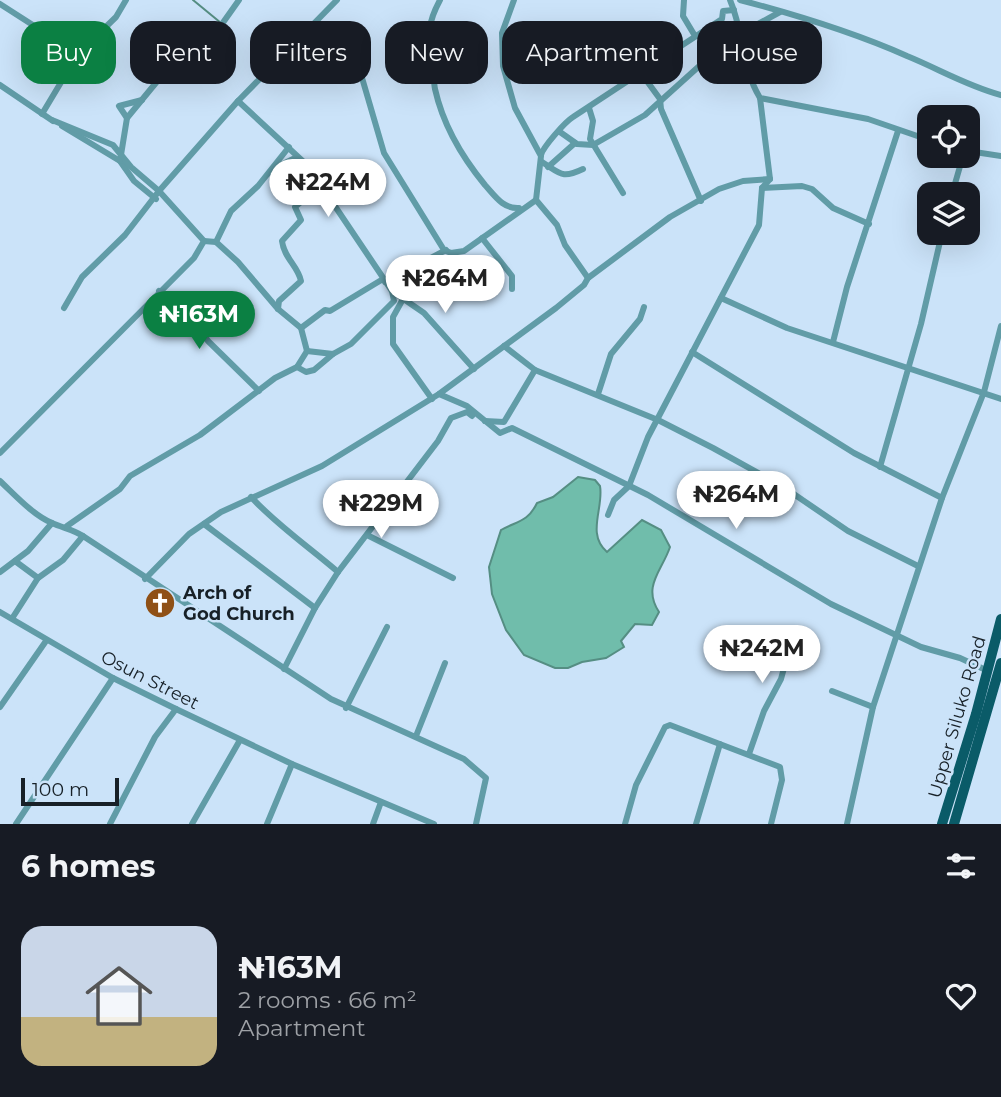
<!DOCTYPE html>
<html lang="en">
<head>
<meta charset="utf-8">
<style>
  :root { --surface:#171b24; --page:#20242c; --text:#f1f3f6; --muted:#9ea1a6; --line:#363941; --accent:#0b8043 }
  body { margin:0; font-family:Montserrat,sans-serif; background:var(--page); color:var(--text); height:100vh; display:flex; flex-direction:column; font-size:26px; white-space:nowrap }
  * { box-sizing:border-box; margin:0 }
  p { font-size:23px; color:var(--muted) }
  .icon { flex:none; width:38px; height:38px; fill:none; stroke:currentColor; stroke-width:2; stroke-linecap:round; stroke-linejoin:round }
  .map { position:relative; height:824px; overflow:hidden }
  .panel { display:flex; flex-direction:column; background:var(--surface); flex:1 }
  .panel>* { flex:none }
  .banner { position:absolute; left:21px; top:21px; width:959px; height:63px; display:flex; gap:14px }
  .fabs { position:absolute; left:917px; top:105px; display:grid; gap:14px }
  .fabs a { display:grid; place-items:center; width:63px; height:63px; border-radius:14px; background:var(--surface); box-shadow:0 7px 28px #0002; font-size:35px }
  .scale { position:absolute; left:21px; bottom:18px; width:98px; box-sizing:border-box; padding-left:7px; border:4px solid #172027; border-top:0; font-size:19px; line-height:24px; white-space:nowrap; color:#172027; -webkit-text-stroke:5px #cbe3f9; paint-order:stroke }
  .price { position:absolute; translate:-50% -60px; padding:0 16px; border-radius:24px; background:#fff; color:#222; font-size:23px; line-height:46px; filter:drop-shadow(0 2px 4px #0008) }
  .price::after { content:''; position:absolute; left:50%; top:42px; width:21px; height:16px; margin-left:-10px; background:inherit; clip-path:polygon(0 0,100% 0,50% 100%) }
  .price.on { background:var(--accent); color:#fff }
  ul { padding:0; list-style:none }
  li { display:flex; align-items:center; gap:21px; height:175px; padding:0 21px }
  li+li { border-top:2px solid var(--line) }
  li span { display:grid; place-items:center; flex:none; width:196px; height:140px; border-radius:21px; color:#555 }
  li>.icon { margin-inline-start:auto }
  span .icon { width:84px; height:84px; fill:#fffc; stroke-width:1 }
  li b { font-size:30px }
  h2 { display:flex; justify-content:space-between; align-items:center; height:84px; padding:0 21px; font-size:30px }
  .tag { padding:0 24px; border-radius:21px; background:var(--surface); box-shadow:0 7px 28px #0002; font-size:24px; line-height:63px }
  .tag.on { background:var(--accent); color:#fff }
  .map>svg:first-child { display:block }
</style>
</head>
<body>
<div class="map">
<svg width="1001" height="824" viewBox="0 0 1001 824">
  <rect width="100%" height="100%" fill="#cbe3f9"/>
  <path fill="#70bdab" stroke="#558e83" stroke-width="2" d="M578,477L595,480L600,486C604,508 586,534 607,552L642,520L661,530L670,547C662,571 642,586 659,612L652,625L635,624L621,641L624,647L606,658L582,662L568,668H555L524,655L506,630L492,594L489,567L501,530C517,521 528,522 537,503L553,497Z"/>
  <g fill="none" stroke-linecap="round" stroke-linejoin="round">
    <path stroke="#558e83" stroke-width="2" d="M193,0L221,23"/>
    <g stroke="#619ca7" stroke-width="6">
      <path d="M440,0C426,26 429,34 433,62C435,71 433,80 435,89C443,125 462,157 485,185C495,196 503,209 519,208"/>
      <path d="M514,0L502,33L503,66L515,108L541,156L536,200"/>
      <path d="M684,0L683,16L695,36L730,37"/>
      <path d="M730,0C744,32 741,67 760,98L868,119L929,140"/>
      <path d="M740,0C797,15 853,32 907,56C939,69 967,86 1001,95"/>
      <path d="M0,4L78,54"/>
      <path d="M306,30L346,40L353,47L384,153L444,250L451,253L464,251L536,200L557,225L565,245L588,278"/>
      <path d="M611,32L660,99L661,109L701,201"/>
      <path d="M0,85L53,121"/>
      <path d="M589,108L593,121L590,139L623,193"/>
      <path d="M42,114L78,54L116,17L126,0"/>
      <path d="M127,118L119,106L142,100"/>
      <path d="M62,126L120,161L134,181L156,199"/>
      <path d="M560,132L577,144L593,145L645,115L727,41L780,12"/>
      <path d="M968,151L1001,156"/>
      <path d="M541,155C543,147 565,122 573,117L722,19L723,11L734,10"/>
      <path d="M120,161L127,118L164,73L222,24L239,0"/>
      <path d="M542,162C561,174 562,179 583,169"/>
      <path d="M548,167L575,143"/>
      <path d="M275,168L293,159L303,163"/>
      <path d="M762,188L802,186L812,189L833,208L869,224"/>
      <path d="M952,194L963,156"/>
      <path d="M482,238L512,276V289"/>
      <path d="M204,241L216,242L238,262L278,309L301,328L307,351"/>
      <path d="M216,242L231,211L258,186L289,147"/>
      <path d="M385,282L446,250"/>
      <path d="M159,291L194,320L208,341L259,391"/>
      <path d="M392,291L424,313L474,369"/>
      <path d="M721,298L787,328L1001,399"/>
      <path d="M403,299L393,317V344L432,399"/>
      <path d="M64,308L82,277L125,235L159,191L238,101L337,0"/>
      <path d="M278,309L279,301L301,281C298,266 284,258 282,241L301,220L295,207L322,184"/>
      <path d="M301,328L325,310L330,311L383,279"/>
      <path d="M833,342L847,287L898,131"/>
      <path d="M504,346L535,370L658,420L713,448L782,486L848,531L918,566"/>
      <path d="M692,352L854,453L942,498"/>
      <path d="M297,367L306,372L314,370L333,354"/>
      <path d="M439,394L467,406L500,433L512,428L648,495L831,604L921,647L960,658L988,671"/>
      <path d="M598,394L611,354L640,319L644,307"/>
      <path d="M485,421L504,422L535,370"/>
      <path d="M0,453L194,258L204,241L159,191L131,167L113,145L52,120"/>
      <path d="M880,467L921,324L942,233"/>
      <path d="M0,481C15,495 33,515 52,523C63,528 72,529 83,536L331,699L464,759L486,778L476,824"/>
      <path d="M251,497C278,526 309,547 338,572"/>
      <path d="M608,515L614,500L629,486L648,437L759,225L762,188L770,179L760,98"/>
      <path d="M204,524L315,608"/>
      <path d="M67,526L120,489L130,476L200,435L275,378L297,367L307,351L333,354L351,344L394,301L392,291L308,166L238,101"/>
      <path d="M367,535L453,578"/>
      <path d="M15,561L38,578"/>
      <path d="M0,572L28,551L52,523"/>
      <path d="M145,579L189,534L221,512L322,466L439,394L556,308L584,285L588,278L670,217L719,189L743,181L770,179"/>
      <path d="M0,612L113,678L176,709L292,764L434,824"/>
      <path d="M13,617L38,578L63,560L83,536"/>
      <path d="M729,633L784,668L781,679L764,711L749,754"/>
      <path d="M284,669L315,608L338,572L438,441L451,418L467,412L472,416"/>
      <path d="M832,691L873,707"/>
      <path d="M0,707L46,641"/>
      <path d="M346,708L387,627"/>
      <path d="M416,736L445,663"/>
      <path d="M16,824L113,678"/>
      <path d="M110,824L155,737L176,709"/>
      <path d="M192,824L240,740"/>
      <path d="M267,824L292,764"/>
      <path d="M373,824L381,802"/>
      <path d="M625,824L636,785L665,727L670,725L780,767L782,780L771,824"/>
      <path d="M696,824L720,744"/>
      <path d="M847,824L873,707L942,498L984,392L1001,326"/>
    </g>
    <g stroke="#0a5b68" stroke-width="10">
      <path d="M942,824L976,714L1001,619"/>
      <path d="M954,824L1001,663"/>
    </g>
  </g>
  <defs>
    <g id="church-disc" transform="scale(1.575)"><circle r="9.5" fill="#8f5016" stroke="#cbe3f9"/><path d="M-1.2-6h2.4v3.5h3.3v2.4h-3.3V6h-2.4V-.1h-3.3v-2.4h3.3Z" fill="#fff"/></g>
  </defs>
  <g fill-rule="evenodd">
    <use href="#church-disc" x="160" y="603"/>
  </g>
  <g text-anchor="middle" dominant-baseline="central" stroke-width="5" stroke-linejoin="round" paint-order="stroke">
    <g font-size="18" font-weight="bold" fill="#172027" stroke="#cbe3f9" text-anchor="start">
      <text x="183" y="593">Arch of<tspan x="183" dy="21">God Church</tspan></text>
    </g>
    <g font-size="18" fill="#172027" stroke="#cbe3f9">
      <text transform="translate(150 680) rotate(27)">Osun Street</text>
      <text transform="translate(957 717) rotate(-74)">Upper Siluko Road</text>
    </g>
  </g>
</svg>
<div class="fabs">
<a><svg class="icon" aria-label="locate" viewBox="0 0 24 24"><circle cx="12" cy="12" r="6"/><path d="M12 2v4M12 18v4M2 12h4M18 12h4"/></svg></a>
<a><svg class="icon" aria-label="layers" viewBox="0 0 24 24"><path d="M12 4l9 5-9 5-9-5zM3 14l9 5 9-5"/></svg></a>
</div>
<div class="scale">100 m</div>
<b class="price" style="left:328px;top:219px">₦224M</b>
<b class="price" style="left:445px;top:315px">₦264M</b>
<b class="price on" style="left:199px;top:351px">₦163M</b>
<b class="price" style="left:736px;top:531px">₦264M</b>
<b class="price" style="left:381px;top:540px">₦229M</b>
<b class="price" style="left:762px;top:685px">₦242M</b>
<div class="banner">
<a class="tag on">Buy</a>
<a class="tag">Rent</a>
<a class="tag">Filters</a>
<a class="tag">New</a>
<a class="tag">Apartment</a>
<a class="tag">House</a>
</div>
</div>
<section class="panel">
<h2>6 homes<svg class="icon" aria-label="filters" viewBox="0 0 24 24"><path d="M4 7h16M4 17h16"/><circle cx="9" cy="7" r="2"/><circle cx="15" cy="17" r="2"/></svg></h2>
<ul>
<li><span style="background:linear-gradient(#c9d6e8 65%,#c2b280 0)"><svg class="icon" aria-label="home" viewBox="0 0 24 24"><path d="M3 11l9-7 9 7M6 9v11h12V9"/></svg></span><div><b>₦163M</b><p>2 rooms · 66 m²</p><p>Apartment</p></div><svg class="icon" aria-label="heart" viewBox="0 0 24 24"><path d="M12 20l-8-8c-3-5 5-10 8-4 3-6 11-1 8 4z"/></svg></li>
</ul>
</section>
</body>
</html>
